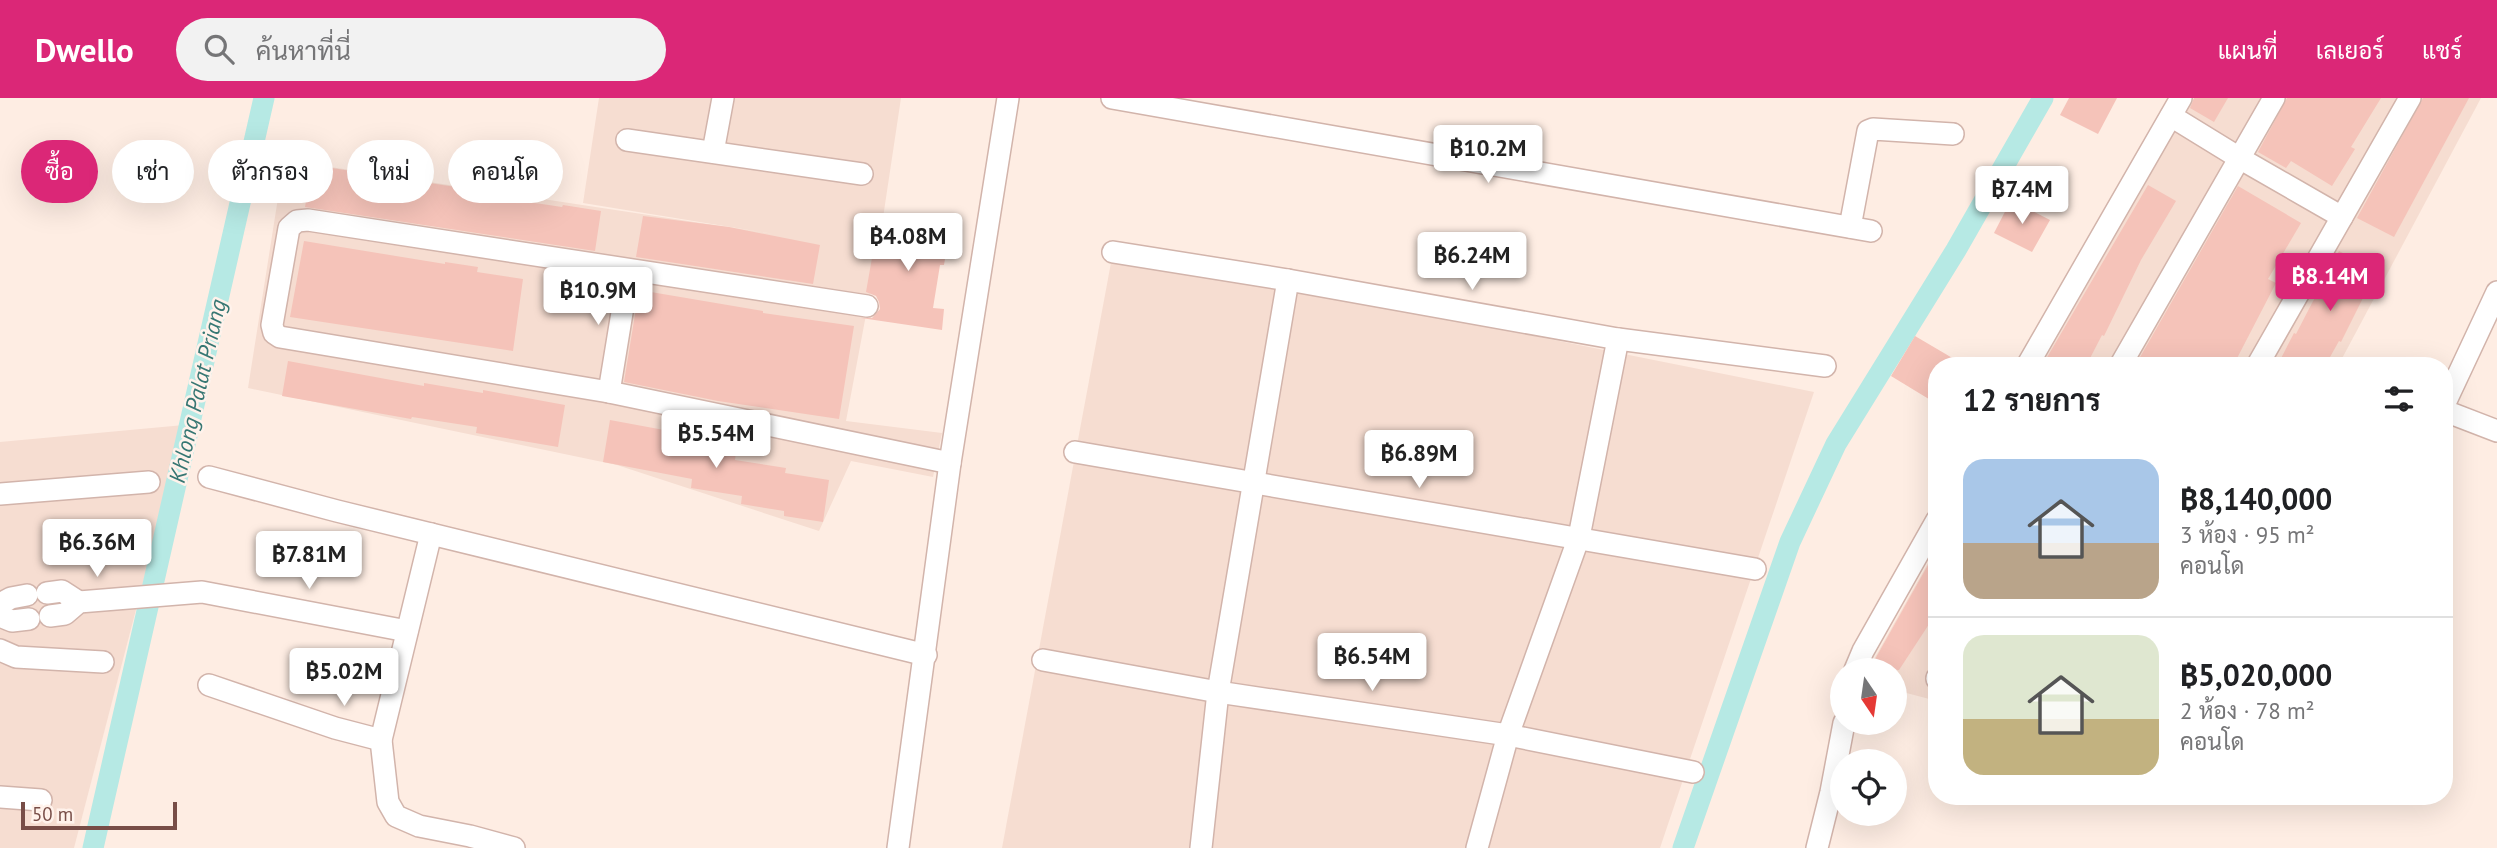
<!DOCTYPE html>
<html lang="th">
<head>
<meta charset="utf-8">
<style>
  :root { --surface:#fff; --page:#f2f2f2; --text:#202124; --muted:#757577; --line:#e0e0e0; --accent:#db2777 }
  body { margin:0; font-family:"PT Sans",Sarabun,sans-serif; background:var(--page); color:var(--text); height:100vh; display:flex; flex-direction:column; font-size:26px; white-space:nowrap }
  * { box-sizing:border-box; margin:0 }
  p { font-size:23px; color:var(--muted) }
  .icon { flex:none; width:38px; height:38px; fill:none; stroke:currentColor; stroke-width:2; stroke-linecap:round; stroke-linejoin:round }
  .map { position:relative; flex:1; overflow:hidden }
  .side { position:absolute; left:1928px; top:259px; width:525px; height:448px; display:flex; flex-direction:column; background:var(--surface); border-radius:28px; box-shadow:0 7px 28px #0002 }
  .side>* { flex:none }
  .guide { position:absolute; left:21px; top:42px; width:665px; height:63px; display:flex; gap:14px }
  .needle { width:46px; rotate:167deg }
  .buttons { position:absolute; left:1830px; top:560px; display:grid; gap:14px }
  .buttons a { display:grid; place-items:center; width:77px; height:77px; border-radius:50%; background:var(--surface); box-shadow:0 7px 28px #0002; font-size:35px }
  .scale { position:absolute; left:21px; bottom:18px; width:156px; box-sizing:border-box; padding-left:7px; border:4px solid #784d47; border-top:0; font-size:19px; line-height:24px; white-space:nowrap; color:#784d47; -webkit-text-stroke:5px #fff2eb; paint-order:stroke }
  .price { position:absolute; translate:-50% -60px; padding:0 16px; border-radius:7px; background:#fff; color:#222; font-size:23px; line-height:46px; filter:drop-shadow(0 2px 4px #0008) }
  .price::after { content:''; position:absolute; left:50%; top:42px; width:21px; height:16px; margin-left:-10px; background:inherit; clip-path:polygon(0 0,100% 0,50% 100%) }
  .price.current { background:var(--accent); color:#fff }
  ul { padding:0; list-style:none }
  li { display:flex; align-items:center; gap:21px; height:175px; padding:0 35px }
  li+li { border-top:2px solid var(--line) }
  li span { display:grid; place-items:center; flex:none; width:196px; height:140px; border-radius:21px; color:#555 }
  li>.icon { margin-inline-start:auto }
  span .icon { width:84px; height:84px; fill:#fffc; stroke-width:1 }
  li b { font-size:30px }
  h2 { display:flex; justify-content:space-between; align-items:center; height:84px; padding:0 35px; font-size:30px }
  .pill { padding:0 24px; border-radius:32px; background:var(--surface); box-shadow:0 7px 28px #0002; font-size:24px; line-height:63px }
  .pill.current { background:var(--accent); color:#fff }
  header { display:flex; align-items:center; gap:42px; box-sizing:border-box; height:98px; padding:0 35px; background:var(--accent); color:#fff }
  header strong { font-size:33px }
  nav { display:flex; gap:38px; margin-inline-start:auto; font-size:24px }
  .search { width:490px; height:63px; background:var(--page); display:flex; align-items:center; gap:18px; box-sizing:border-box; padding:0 24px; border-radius:38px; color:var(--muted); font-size:26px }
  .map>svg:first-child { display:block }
</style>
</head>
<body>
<header>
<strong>Dwello</strong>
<div class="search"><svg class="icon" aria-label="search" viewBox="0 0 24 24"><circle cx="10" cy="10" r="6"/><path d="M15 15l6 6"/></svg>ค้นหาที่นี่</div>
<nav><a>แผนที่</a><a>เลเยอร์</a><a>แชร์</a></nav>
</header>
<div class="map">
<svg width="2497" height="750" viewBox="0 0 2497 750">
  <rect width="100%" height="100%" fill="#feede3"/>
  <g fill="#f6ddd1">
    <path d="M599,0H901L878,153L846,323L942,335L933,379L851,363L819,433L617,367L248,290L284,62L774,136L583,105Z"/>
    <path d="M2194,0H2481L2338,268H2041Z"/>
    <path d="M1113,154L1814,294L1660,750H1002Z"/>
    <path d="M184,327L74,750H0V344Z"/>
    <path d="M1937,449V603L1895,592V572H1868Z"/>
  </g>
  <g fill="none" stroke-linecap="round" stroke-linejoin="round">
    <g stroke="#b6e9e4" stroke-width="21">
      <path d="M93,750L264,0"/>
      <path d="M1683,750L1790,444L1836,346L1956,152L2043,0"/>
    </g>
  </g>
  <g fill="#f5c3b9">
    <path d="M2069,0H2117L2098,36L2060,17Z"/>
    <path d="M2194,0H2228L2214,24L2190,10Z"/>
    <path d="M2287,0H2381L2351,49L2355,51L2332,88L2291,63L2286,70L2258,54Z"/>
    <path d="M2423,0H2469L2394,139L2357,120Z"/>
    <path d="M312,67L495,95V99L562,109L563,107L601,113L595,153L305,109Z"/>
    <path d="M2148,87L2176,103L2141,162L2104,238L2102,237L2086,268H2042Z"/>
    <path d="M2238,88L2301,125L2268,181L2276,185L2233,268H2135Z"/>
    <path d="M2011,102L2050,122L2032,154L1994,135Z"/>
    <path d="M643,118L729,129L820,147L813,186L636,159Z"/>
    <path d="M879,120L950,131L944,167H940L933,210L944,211L942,232L861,220H872L880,211L879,204L876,198L866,194Z"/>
    <path d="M304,143L445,166V164L478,169L477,174L523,181L513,253L290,219Z"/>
    <path d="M2339,153L2377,172L2341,244L2339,243L2325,268H2277L2294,235L2296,236Z"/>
    <path d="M639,192L763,213V215L854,228L839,321L718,303L624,284Z"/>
    <path d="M1915,238L1966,268H1937V306L1891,278Z"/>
    <path d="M288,263L424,288V285L483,295V292L565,307L558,349L476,335L477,329L412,319L411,321L282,298Z"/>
    <path d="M610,322L691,337L690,346L736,354L735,362L786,370L785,375L829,382L823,424L784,418V413L741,406L742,398L691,390L692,381L603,364Z"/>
    <path d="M1937,451V514L1899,572H1869Z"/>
  </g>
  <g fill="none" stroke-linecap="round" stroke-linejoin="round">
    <g stroke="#d2b4ab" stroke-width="24">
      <g id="minor">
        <path d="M1112,0L1871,133"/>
        <path d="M2171,18L2241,61L2342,119L2410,0"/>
        <path d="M627,42L862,76"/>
        <path d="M713,54L723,0"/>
        <path d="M1850,129L1868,33L1873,31L1953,36"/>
        <path d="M1113,154L1288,182L1618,241L1825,268"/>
        <path d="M867,208L308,122L297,123L289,130L272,227L274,235L280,239L609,294L950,365"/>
        <path d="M2027,268L2181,0"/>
        <path d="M2120,268L2274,0"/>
        <path d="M2257,268L2342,119"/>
        <path d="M609,294L629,172"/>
        <path d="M2445,305L2497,194"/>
        <path d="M2445,313L2497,333"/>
        <path d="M1075,354L1755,471"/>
        <path d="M209,379L337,413L926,557"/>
        <path d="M0,396L149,384"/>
        <path d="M47,495L62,493L79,504"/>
        <path d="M0,506L11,500L27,497"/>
        <path d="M0,518L12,523L29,521"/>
        <path d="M50,518L65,516L79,504L202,494L407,533"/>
        <path d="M0,552L16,559L103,564"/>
        <path d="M1043,562L1218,594L1508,637L1693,674"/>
        <path d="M1855,572L1863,553L1937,422"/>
        <path d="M1937,581V580"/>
        <path d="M209,587L335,630L381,642L388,704L396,718L419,728L470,738L514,750"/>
        <path d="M381,642L431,436"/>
        <path d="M0,699L41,702"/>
        <path d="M898,750L950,365L1008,0"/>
        <path d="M1201,750L1218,594L1288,182"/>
        <path d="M1477,750L1508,637L1579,439L1618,241"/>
        <path d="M1817,750L1831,694L1844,625"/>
      </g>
    </g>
    <use href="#minor" stroke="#fff" stroke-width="21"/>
  </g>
  <g text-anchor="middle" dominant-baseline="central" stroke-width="5" stroke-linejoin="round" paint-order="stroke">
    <g font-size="23" font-style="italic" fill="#377773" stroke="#fff2eb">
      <text transform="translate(197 293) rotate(-77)">Khlong Palat Priang</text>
    </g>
  </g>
</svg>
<div class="buttons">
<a><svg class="needle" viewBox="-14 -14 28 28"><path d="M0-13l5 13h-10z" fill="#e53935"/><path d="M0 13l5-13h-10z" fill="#757577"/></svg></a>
<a><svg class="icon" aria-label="locate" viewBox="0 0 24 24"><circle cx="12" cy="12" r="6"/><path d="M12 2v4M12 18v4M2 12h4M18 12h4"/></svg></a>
</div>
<div class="scale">50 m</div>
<b class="price" style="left:1488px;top:87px">฿10.2M</b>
<b class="price" style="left:2022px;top:128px">฿7.4M</b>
<b class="price" style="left:908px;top:175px">฿4.08M</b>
<b class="price" style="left:1472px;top:194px">฿6.24M</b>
<b class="price current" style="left:2330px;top:215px">฿8.14M</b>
<b class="price" style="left:598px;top:229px">฿10.9M</b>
<b class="price" style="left:716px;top:372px">฿5.54M</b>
<b class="price" style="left:1419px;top:392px">฿6.89M</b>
<b class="price" style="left:97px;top:481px">฿6.36M</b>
<b class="price" style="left:309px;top:493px">฿7.81M</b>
<b class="price" style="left:1372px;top:595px">฿6.54M</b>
<b class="price" style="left:344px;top:610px">฿5.02M</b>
<div class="guide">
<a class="pill current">ซื้อ</a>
<a class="pill">เช่า</a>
<a class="pill">ตัวกรอง</a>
<a class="pill">ใหม่</a>
<a class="pill">คอนโด</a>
</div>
<section class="side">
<h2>12 รายการ<svg class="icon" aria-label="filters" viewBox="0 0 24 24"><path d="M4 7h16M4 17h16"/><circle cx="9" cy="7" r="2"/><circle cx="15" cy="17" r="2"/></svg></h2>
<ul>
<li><span style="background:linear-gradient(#a9c7e8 60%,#b9a48a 0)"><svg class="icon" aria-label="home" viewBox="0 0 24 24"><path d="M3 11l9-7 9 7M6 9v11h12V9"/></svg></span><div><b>฿8,140,000</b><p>3 ห้อง · 95 m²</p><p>คอนโด</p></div></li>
<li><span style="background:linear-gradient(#dfe7d0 60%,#c2b280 0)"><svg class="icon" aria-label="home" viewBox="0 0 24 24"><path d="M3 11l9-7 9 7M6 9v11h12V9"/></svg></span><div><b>฿5,020,000</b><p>2 ห้อง · 78 m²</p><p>คอนโด</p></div></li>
</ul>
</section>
</div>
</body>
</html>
